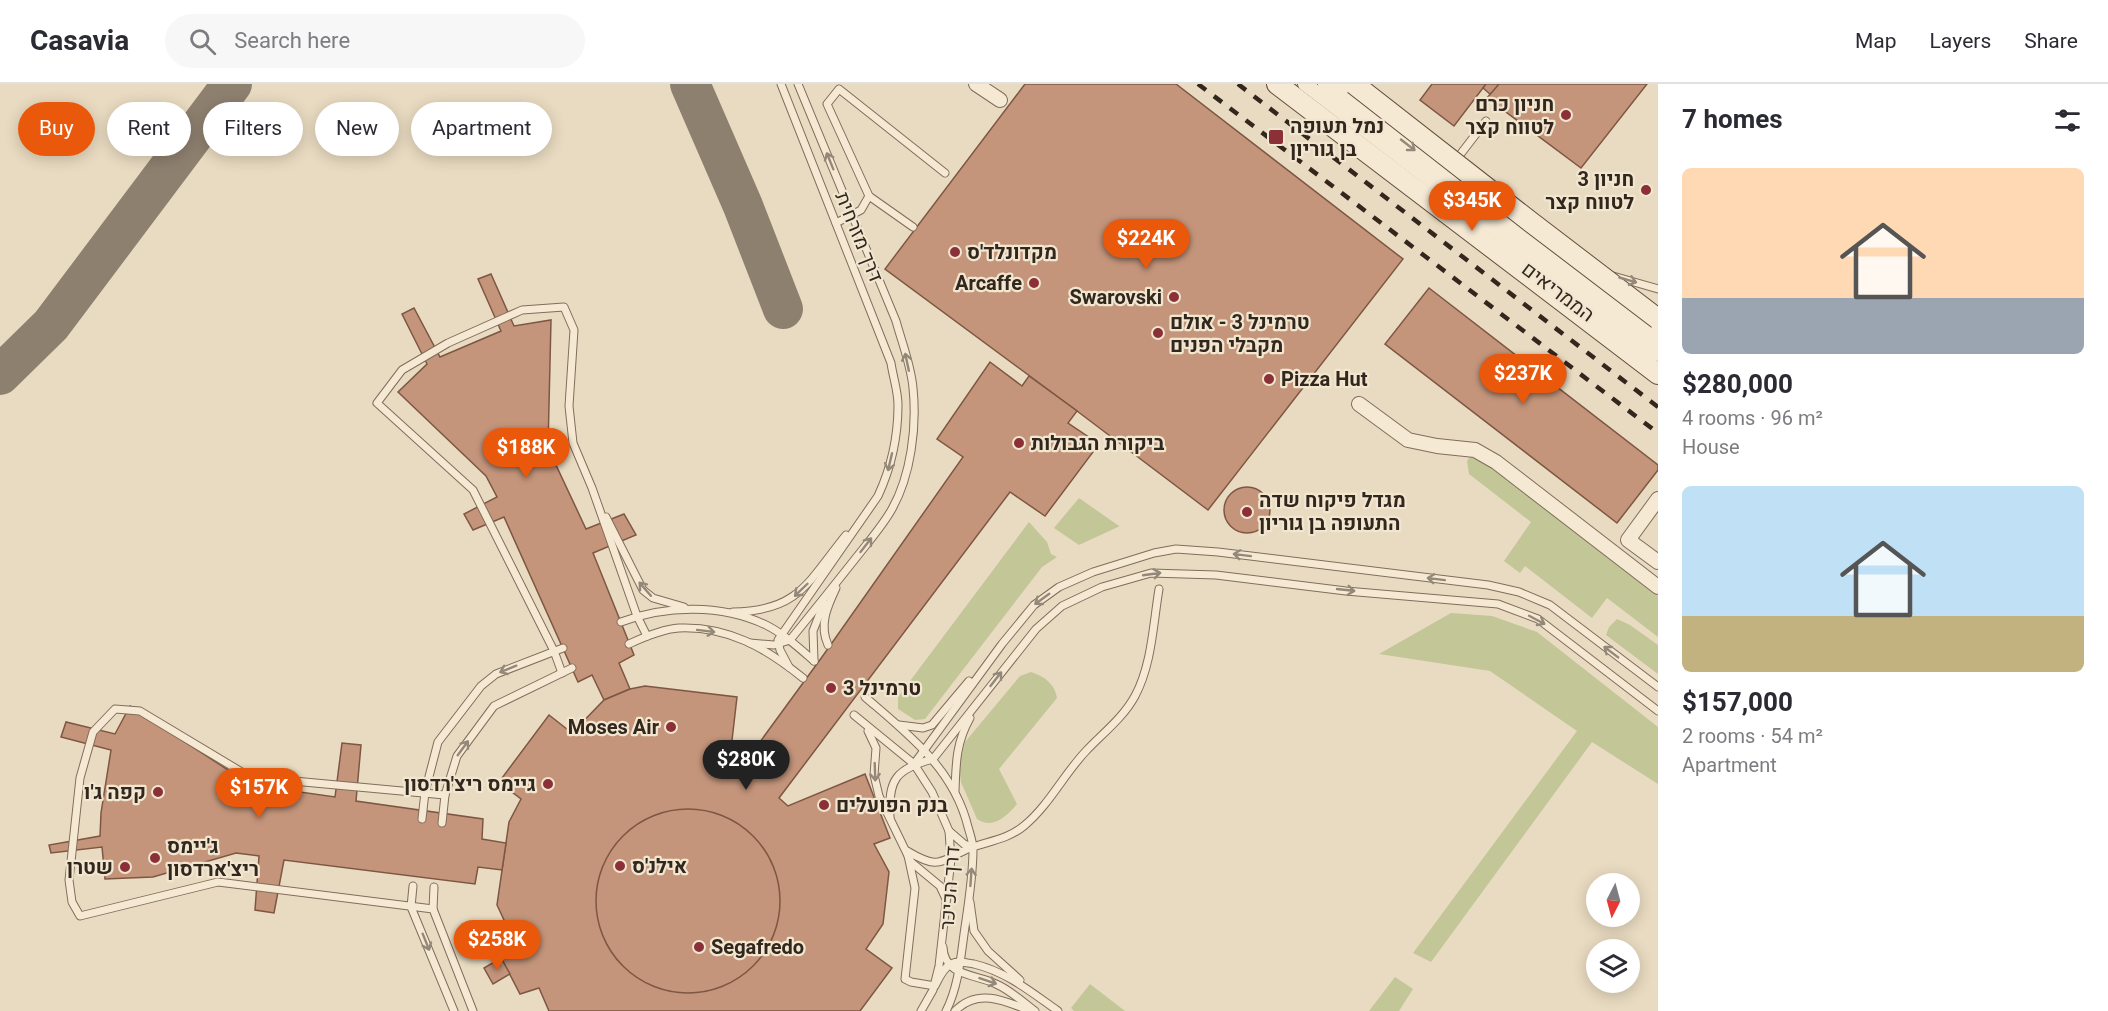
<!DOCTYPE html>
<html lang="en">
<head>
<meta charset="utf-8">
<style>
  :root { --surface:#fff; --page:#f7f7f7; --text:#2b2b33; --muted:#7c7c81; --line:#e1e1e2; --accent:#ea580c }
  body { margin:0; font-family:Georgia,Heebo,serif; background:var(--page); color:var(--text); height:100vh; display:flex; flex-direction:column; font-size:22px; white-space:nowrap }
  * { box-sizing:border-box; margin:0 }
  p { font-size:20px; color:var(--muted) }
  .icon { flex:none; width:33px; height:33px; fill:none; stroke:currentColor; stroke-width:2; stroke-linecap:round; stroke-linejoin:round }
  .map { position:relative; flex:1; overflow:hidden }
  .drawer { display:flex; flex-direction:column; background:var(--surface); width:450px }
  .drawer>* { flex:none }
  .top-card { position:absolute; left:18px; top:18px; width:570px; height:54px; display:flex; gap:12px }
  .needle { width:39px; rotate:186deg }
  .tools { position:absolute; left:1586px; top:789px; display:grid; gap:12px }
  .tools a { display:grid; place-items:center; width:54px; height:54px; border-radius:50%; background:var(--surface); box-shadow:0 3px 15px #0003; font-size:30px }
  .price { position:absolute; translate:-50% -51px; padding:0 14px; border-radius:21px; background:var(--accent); color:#fff; font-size:20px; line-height:39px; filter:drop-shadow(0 2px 3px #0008) }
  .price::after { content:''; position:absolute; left:50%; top:36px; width:18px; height:14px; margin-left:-9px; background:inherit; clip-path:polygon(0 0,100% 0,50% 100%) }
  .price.active { background:#222; color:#fff }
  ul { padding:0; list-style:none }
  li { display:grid; align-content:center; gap:12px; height:318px; padding:0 24px }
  li span { display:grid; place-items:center; height:186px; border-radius:9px; color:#555 }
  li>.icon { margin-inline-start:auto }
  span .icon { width:108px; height:108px; fill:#fffc; stroke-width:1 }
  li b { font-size:26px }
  h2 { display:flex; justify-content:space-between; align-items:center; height:72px; padding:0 24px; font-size:26px }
  .chip { padding:0 21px; border-radius:27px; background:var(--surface); box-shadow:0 3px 15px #0003; font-size:21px; line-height:54px }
  .chip.active { background:var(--accent); color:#fff }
  header { display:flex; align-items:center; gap:36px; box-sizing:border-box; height:84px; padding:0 30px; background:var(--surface); border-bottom:2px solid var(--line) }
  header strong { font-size:28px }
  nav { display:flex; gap:33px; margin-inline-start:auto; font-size:21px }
  .search { width:420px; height:54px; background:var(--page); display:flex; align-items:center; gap:15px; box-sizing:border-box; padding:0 21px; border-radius:33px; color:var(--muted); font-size:22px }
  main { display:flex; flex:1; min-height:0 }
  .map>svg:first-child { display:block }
</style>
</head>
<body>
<header>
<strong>Casavia</strong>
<div class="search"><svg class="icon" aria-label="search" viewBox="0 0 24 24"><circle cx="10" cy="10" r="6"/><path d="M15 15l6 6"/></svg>Search here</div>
<nav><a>Map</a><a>Layers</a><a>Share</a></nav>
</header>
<main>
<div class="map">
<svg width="1658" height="927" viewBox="0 0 1658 927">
  <rect width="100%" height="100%" fill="#e9dbc1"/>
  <g fill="#c3c697">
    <path d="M1471,371L1480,375L1658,512V553L1607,514L1592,534L1525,482L1520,489L1504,477L1531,438L1469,390L1467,377Z"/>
    <path d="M1079,414L1119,442H1120L1079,461L1054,444Z"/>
    <path d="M1029,438L1047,458L1051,470L1057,473L1042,483L925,635L915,636L898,625V613Z"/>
    <path d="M1451,529L1492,532L1537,548L1658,643V700L1592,658L1431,878L1413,869L1577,647L1490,587L1379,570Z"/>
    <path d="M1617,535L1630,541L1658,561V590L1606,551L1609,543Z"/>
    <path d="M1031,588C1044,592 1055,600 1057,614L999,685L1017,720C1007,732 993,746 977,735L961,698L959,682L965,658L1020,592Z"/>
    <path d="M1395,893L1413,905L1399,927H1369Z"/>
    <path d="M1090,900L1125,927H1074L1071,924Z"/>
  </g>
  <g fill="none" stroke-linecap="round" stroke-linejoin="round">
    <g stroke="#8e806f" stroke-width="40">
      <path d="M690,0L743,122L783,225"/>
      <path d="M0,291L51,241L232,0"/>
    </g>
  </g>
  <g fill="#c4957b" stroke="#7e5743" stroke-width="1.5">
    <path d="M1025,0H1176L1403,175L1208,426L1077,327L885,185Z"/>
    <path d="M1432,0H1486L1454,42L1420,16Z"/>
    <path d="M1486,0H1499L1491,11L1483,4Z"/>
    <path d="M1499,0H1647L1581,84L1487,14Z"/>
    <path d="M491,190L514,242L551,236L548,364L586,445L624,430L636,451L593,469L634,571L619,579L630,605L604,616L592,591L578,598L504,433L473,446L464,430L497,413L486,392L398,308L427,280L402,230L414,224L440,273L501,247L478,195Z"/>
    <path d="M1429,204L1658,381V386L1617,439L1385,260Z"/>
    <path d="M990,278L1022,302L1029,292L1077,327L1068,339L1099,360L1045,432L1010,408L779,714L788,722L865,690L890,754L874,760L889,788L883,840L866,865L892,884L860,927H549L539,904L520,910L494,860L511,851L497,821L509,738L521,715L499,698L549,631L572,649L604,616L630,605L645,602L737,613L729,682L738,688L822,573L963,373L937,355Z"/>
    <circle cx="1247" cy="426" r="23"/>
    <path d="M130,622L251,701L335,713L342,659L361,661L356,717L483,735L482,755L506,759L502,786L478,783L475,800L284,776L274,829L255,826L259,772L236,769L153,793L105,795L102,763L51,769L49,761L100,752L101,729L111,666L61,653L66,638L115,650Z"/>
    <circle cx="688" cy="817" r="92"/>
    <path d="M501,874L510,890L493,900L484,884Z"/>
  </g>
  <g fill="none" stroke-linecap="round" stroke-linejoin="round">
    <g stroke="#816d5b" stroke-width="9">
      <g id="lane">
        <path d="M781,0L891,279C893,293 898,307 898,321C898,352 891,384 878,412L778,556L780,566L789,583"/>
        <path d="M1456,76L1486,37"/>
        <path d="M836,139L861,126L869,112"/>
        <path d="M913,143L869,112L827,20L839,5L945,89"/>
        <path d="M1613,192L1658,205"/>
        <path d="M606,433L643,506L653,514L684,523"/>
        <path d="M733,528C799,527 808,498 846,451"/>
        <path d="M621,538C666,521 722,520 766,541C784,550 799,564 814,577"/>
        <path d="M750,559L774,561L790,556C813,528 836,499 859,470C870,456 883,441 892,425C911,391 917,343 913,304C911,281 902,259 896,237L798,0"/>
        <path d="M629,560C644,553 662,545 679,544C728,542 766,564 803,594"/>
        <path d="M828,561C819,541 827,523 836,504"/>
        <path d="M814,577L813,547L824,519"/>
        <path d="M562,589L554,567L473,406L377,319L402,286L448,259L522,226L564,223L574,246L569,322L573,359L592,404L637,532L647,552"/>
        <path d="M865,613C908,650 954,685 968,743C970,750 973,758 973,765C973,791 969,817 965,843C961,870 959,902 946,927"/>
        <path d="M854,631L914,680L932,708L949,747L951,775L939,882L933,906L921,927"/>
        <path d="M899,641L923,644L932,641L969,597"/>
        <path d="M868,647L876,664L874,691L879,712L911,778L940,802L946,815"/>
        <path d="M914,680L1002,560L1034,521L1059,503L1093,488L1154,469L1176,465L1218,468L1488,501L1519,508L1550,521L1658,603"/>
        <path d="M955,707C956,679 956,659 970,634"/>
        <path d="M890,733C888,695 896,685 933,675L1036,545L1062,522L1102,503L1151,489L1216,491L1346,507L1498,520L1538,535L1658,627"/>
        <path d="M422,735L425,708L438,658L481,602L496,590L563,564"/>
        <path d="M442,739L445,711L457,672L494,622L572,584"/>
        <path d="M949,747L964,760L973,763"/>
        <path d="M907,767C941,787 939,777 970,764C989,757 1009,755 1025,741C1049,721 1064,690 1086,667C1103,649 1123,634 1135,612C1152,580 1153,541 1159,505"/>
        <path d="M907,767L915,804L905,895L911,898L935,902C939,894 943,884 951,880C959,876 966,879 974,880C1007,888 1031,908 1058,927"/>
        <path d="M413,802L411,823L454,927"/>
        <path d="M434,803L433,825L473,927"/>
        <path d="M970,818L974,847L988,867L1020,896"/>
        <path d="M433,825L218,798L80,832L72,818L69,796L80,694L93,648L115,625L140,627L250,693L445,711"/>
        <path d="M943,863C944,893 977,890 996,900C1010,906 1023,918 1035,927"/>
        <path d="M955,927C977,904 1004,916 1030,927"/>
      </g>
    </g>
    <g stroke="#816d5b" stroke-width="16">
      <g id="street">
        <path d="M976,0L1000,16"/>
        <path d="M1305,0L1658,270"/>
        <path d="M1359,320L1408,356L1437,362L1475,366L1496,378L1658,503"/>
        <path d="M1658,415L1628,456L1658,478"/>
      </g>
    </g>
    <g stroke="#634e3e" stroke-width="22">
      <g id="secondary">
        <path d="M1277,0L1658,290"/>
        <path d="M1328,0L1658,255"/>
      </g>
    </g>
    <use href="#lane" stroke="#f5e9d4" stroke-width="7"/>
    <use href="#street" stroke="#f5e9d4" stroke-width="14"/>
    <use href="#secondary" stroke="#f5e9d4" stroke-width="20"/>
    <g stroke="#32261d" stroke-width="4.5" stroke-dasharray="10 10" stroke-linecap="butt">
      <path d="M1198,0L1658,349"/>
      <path d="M1238,0L1658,323"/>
    </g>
    <g stroke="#634e3e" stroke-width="22" stroke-linecap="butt">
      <path id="secondary-bridge" d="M1354,0L1532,139L1658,235"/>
    </g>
    <use href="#secondary-bridge" stroke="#f5e9d4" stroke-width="20"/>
  </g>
  <defs><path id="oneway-shaft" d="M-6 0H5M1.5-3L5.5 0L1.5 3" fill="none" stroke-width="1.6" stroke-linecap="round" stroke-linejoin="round" transform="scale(1.5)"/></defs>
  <g stroke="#948878">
    <use href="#oneway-shaft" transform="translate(1408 61) rotate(38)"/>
    <use href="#oneway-shaft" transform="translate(830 77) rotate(-112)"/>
    <use href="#oneway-shaft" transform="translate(1628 196) rotate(16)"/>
    <use href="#oneway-shaft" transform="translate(907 278) rotate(-102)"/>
    <use href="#oneway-shaft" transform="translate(890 378) rotate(103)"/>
    <use href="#oneway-shaft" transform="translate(866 461) rotate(-52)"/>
    <use href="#oneway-shaft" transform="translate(1242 471) rotate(-173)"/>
    <use href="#oneway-shaft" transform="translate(1152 490) rotate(-8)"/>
    <use href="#oneway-shaft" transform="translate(1436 495) rotate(-173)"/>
    <use href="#oneway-shaft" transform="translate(645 505) rotate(-131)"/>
    <use href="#oneway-shaft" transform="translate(801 506) rotate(136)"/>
    <use href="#oneway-shaft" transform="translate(1346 506) rotate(6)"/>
    <use href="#oneway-shaft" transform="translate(1042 515) rotate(144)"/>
    <use href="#oneway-shaft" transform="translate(1537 536) rotate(28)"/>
    <use href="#oneway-shaft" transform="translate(706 547) rotate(7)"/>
    <use href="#oneway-shaft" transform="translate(1611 568) rotate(-143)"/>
    <use href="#oneway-shaft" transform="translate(508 585) rotate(158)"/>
    <use href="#oneway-shaft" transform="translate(996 595) rotate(-52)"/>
    <use href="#oneway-shaft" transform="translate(463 664) rotate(-54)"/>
    <use href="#oneway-shaft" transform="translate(875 688) rotate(88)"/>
    <use href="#oneway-shaft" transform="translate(971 793) rotate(-86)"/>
    <use href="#oneway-shaft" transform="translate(426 858) rotate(68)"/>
    <use href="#oneway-shaft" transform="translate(988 897) rotate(19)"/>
  </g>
  <g fill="#8a3036" stroke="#f1e6d0" stroke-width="2">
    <circle cx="1566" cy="31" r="6"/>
    <rect x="1268" y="45" width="16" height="16" rx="3"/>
    <circle cx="1646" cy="106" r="6"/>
    <circle cx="955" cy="168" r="6"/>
    <circle cx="1034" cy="199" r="6"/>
    <circle cx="1174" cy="213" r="6"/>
    <circle cx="1158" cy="249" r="6"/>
    <circle cx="1269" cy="295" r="6"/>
    <circle cx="1019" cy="359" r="6"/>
    <circle cx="1247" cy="428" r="6"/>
    <circle cx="831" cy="604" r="6"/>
    <circle cx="671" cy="643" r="6"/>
    <circle cx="548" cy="700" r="6"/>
    <circle cx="158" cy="708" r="6"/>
    <circle cx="824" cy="721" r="6"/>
    <circle cx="155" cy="774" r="6"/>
    <circle cx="620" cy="782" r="6"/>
    <circle cx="125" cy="783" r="6"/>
    <circle cx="699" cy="863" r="6"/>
  </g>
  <g text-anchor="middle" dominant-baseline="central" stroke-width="4.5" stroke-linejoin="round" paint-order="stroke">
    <g font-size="20" font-weight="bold" fill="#32261d" stroke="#f1e6d0" text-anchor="start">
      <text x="1554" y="20" text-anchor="end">חניון כרם<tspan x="1554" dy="23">לטווח קצר</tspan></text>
      <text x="1290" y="42">נמל תעופה<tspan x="1290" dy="23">בן גוריון</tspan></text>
      <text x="1634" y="95" text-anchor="end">חניון 3<tspan x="1634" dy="23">לטווח קצר</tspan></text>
      <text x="967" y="168">מקדונלד'ס</text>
      <text x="1022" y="199" text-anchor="end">Arcaffe</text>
      <text x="1162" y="213" text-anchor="end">Swarovski</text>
      <text x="1170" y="238">טרמינל 3 - אולם<tspan x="1170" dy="23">מקבלי הפנים</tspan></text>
      <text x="1281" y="295">Pizza Hut</text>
      <text x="1031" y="359">ביקורת הגבולות</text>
      <text x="1259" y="416">מגדל פיקוח שדה<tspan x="1259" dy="23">התעופה בן גוריון</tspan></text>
      <text x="843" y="604">טרמינל 3</text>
      <text x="659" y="643" text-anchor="end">Moses Air</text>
      <text x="536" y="700" text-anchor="end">גיימס ריצ'רדסון</text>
      <text x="146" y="708" text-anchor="end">קפה ג'ו</text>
      <text x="836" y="721">בנק הפועלים</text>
      <text x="167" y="762">ג'יימס<tspan x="167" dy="23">ריצ'ארדסון</tspan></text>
      <text x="632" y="782">אילנ'ס</text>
      <text x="113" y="783" text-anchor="end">שטרן</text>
      <text x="711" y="863">Segafredo</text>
    </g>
    <g font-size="20" fill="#32261d" stroke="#f1e6d0">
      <text transform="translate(859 153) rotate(68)">דרך מזרחית</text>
      <text transform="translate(1558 208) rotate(37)">הממריאים</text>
      <text transform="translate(950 804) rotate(-86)">דרך הכיכר</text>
    </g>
  </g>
</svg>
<div class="tools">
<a><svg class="needle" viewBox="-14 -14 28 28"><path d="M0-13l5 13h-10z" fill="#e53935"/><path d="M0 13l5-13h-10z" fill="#7c7c81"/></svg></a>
<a><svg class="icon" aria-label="layers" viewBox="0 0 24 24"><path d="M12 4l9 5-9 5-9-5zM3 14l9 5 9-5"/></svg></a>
</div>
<b class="price" style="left:1472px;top:148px">$345K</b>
<b class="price" style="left:1146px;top:186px">$224K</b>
<b class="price" style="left:1523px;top:321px">$237K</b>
<b class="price" style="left:526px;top:395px">$188K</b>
<b class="price active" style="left:746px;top:707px">$280K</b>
<b class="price" style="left:259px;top:735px">$157K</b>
<b class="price" style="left:497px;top:887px">$258K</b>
<div class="top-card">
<a class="chip active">Buy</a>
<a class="chip">Rent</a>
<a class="chip">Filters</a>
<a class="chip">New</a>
<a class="chip">Apartment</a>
</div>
</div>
<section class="drawer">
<h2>7 homes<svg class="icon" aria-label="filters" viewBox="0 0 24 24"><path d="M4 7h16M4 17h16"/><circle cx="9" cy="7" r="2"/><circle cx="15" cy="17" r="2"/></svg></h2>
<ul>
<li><span style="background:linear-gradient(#ffd9b3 70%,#9aa5b1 0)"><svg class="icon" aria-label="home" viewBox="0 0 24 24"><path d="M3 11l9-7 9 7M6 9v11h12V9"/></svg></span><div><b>$280,000</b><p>4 rooms · 96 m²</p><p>House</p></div></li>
<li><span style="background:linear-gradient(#bfe0f5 70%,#c2b280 0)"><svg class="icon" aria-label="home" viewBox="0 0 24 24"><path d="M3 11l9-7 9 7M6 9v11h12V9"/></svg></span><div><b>$157,000</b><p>2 rooms · 54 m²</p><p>Apartment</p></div></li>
</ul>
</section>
</main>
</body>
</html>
